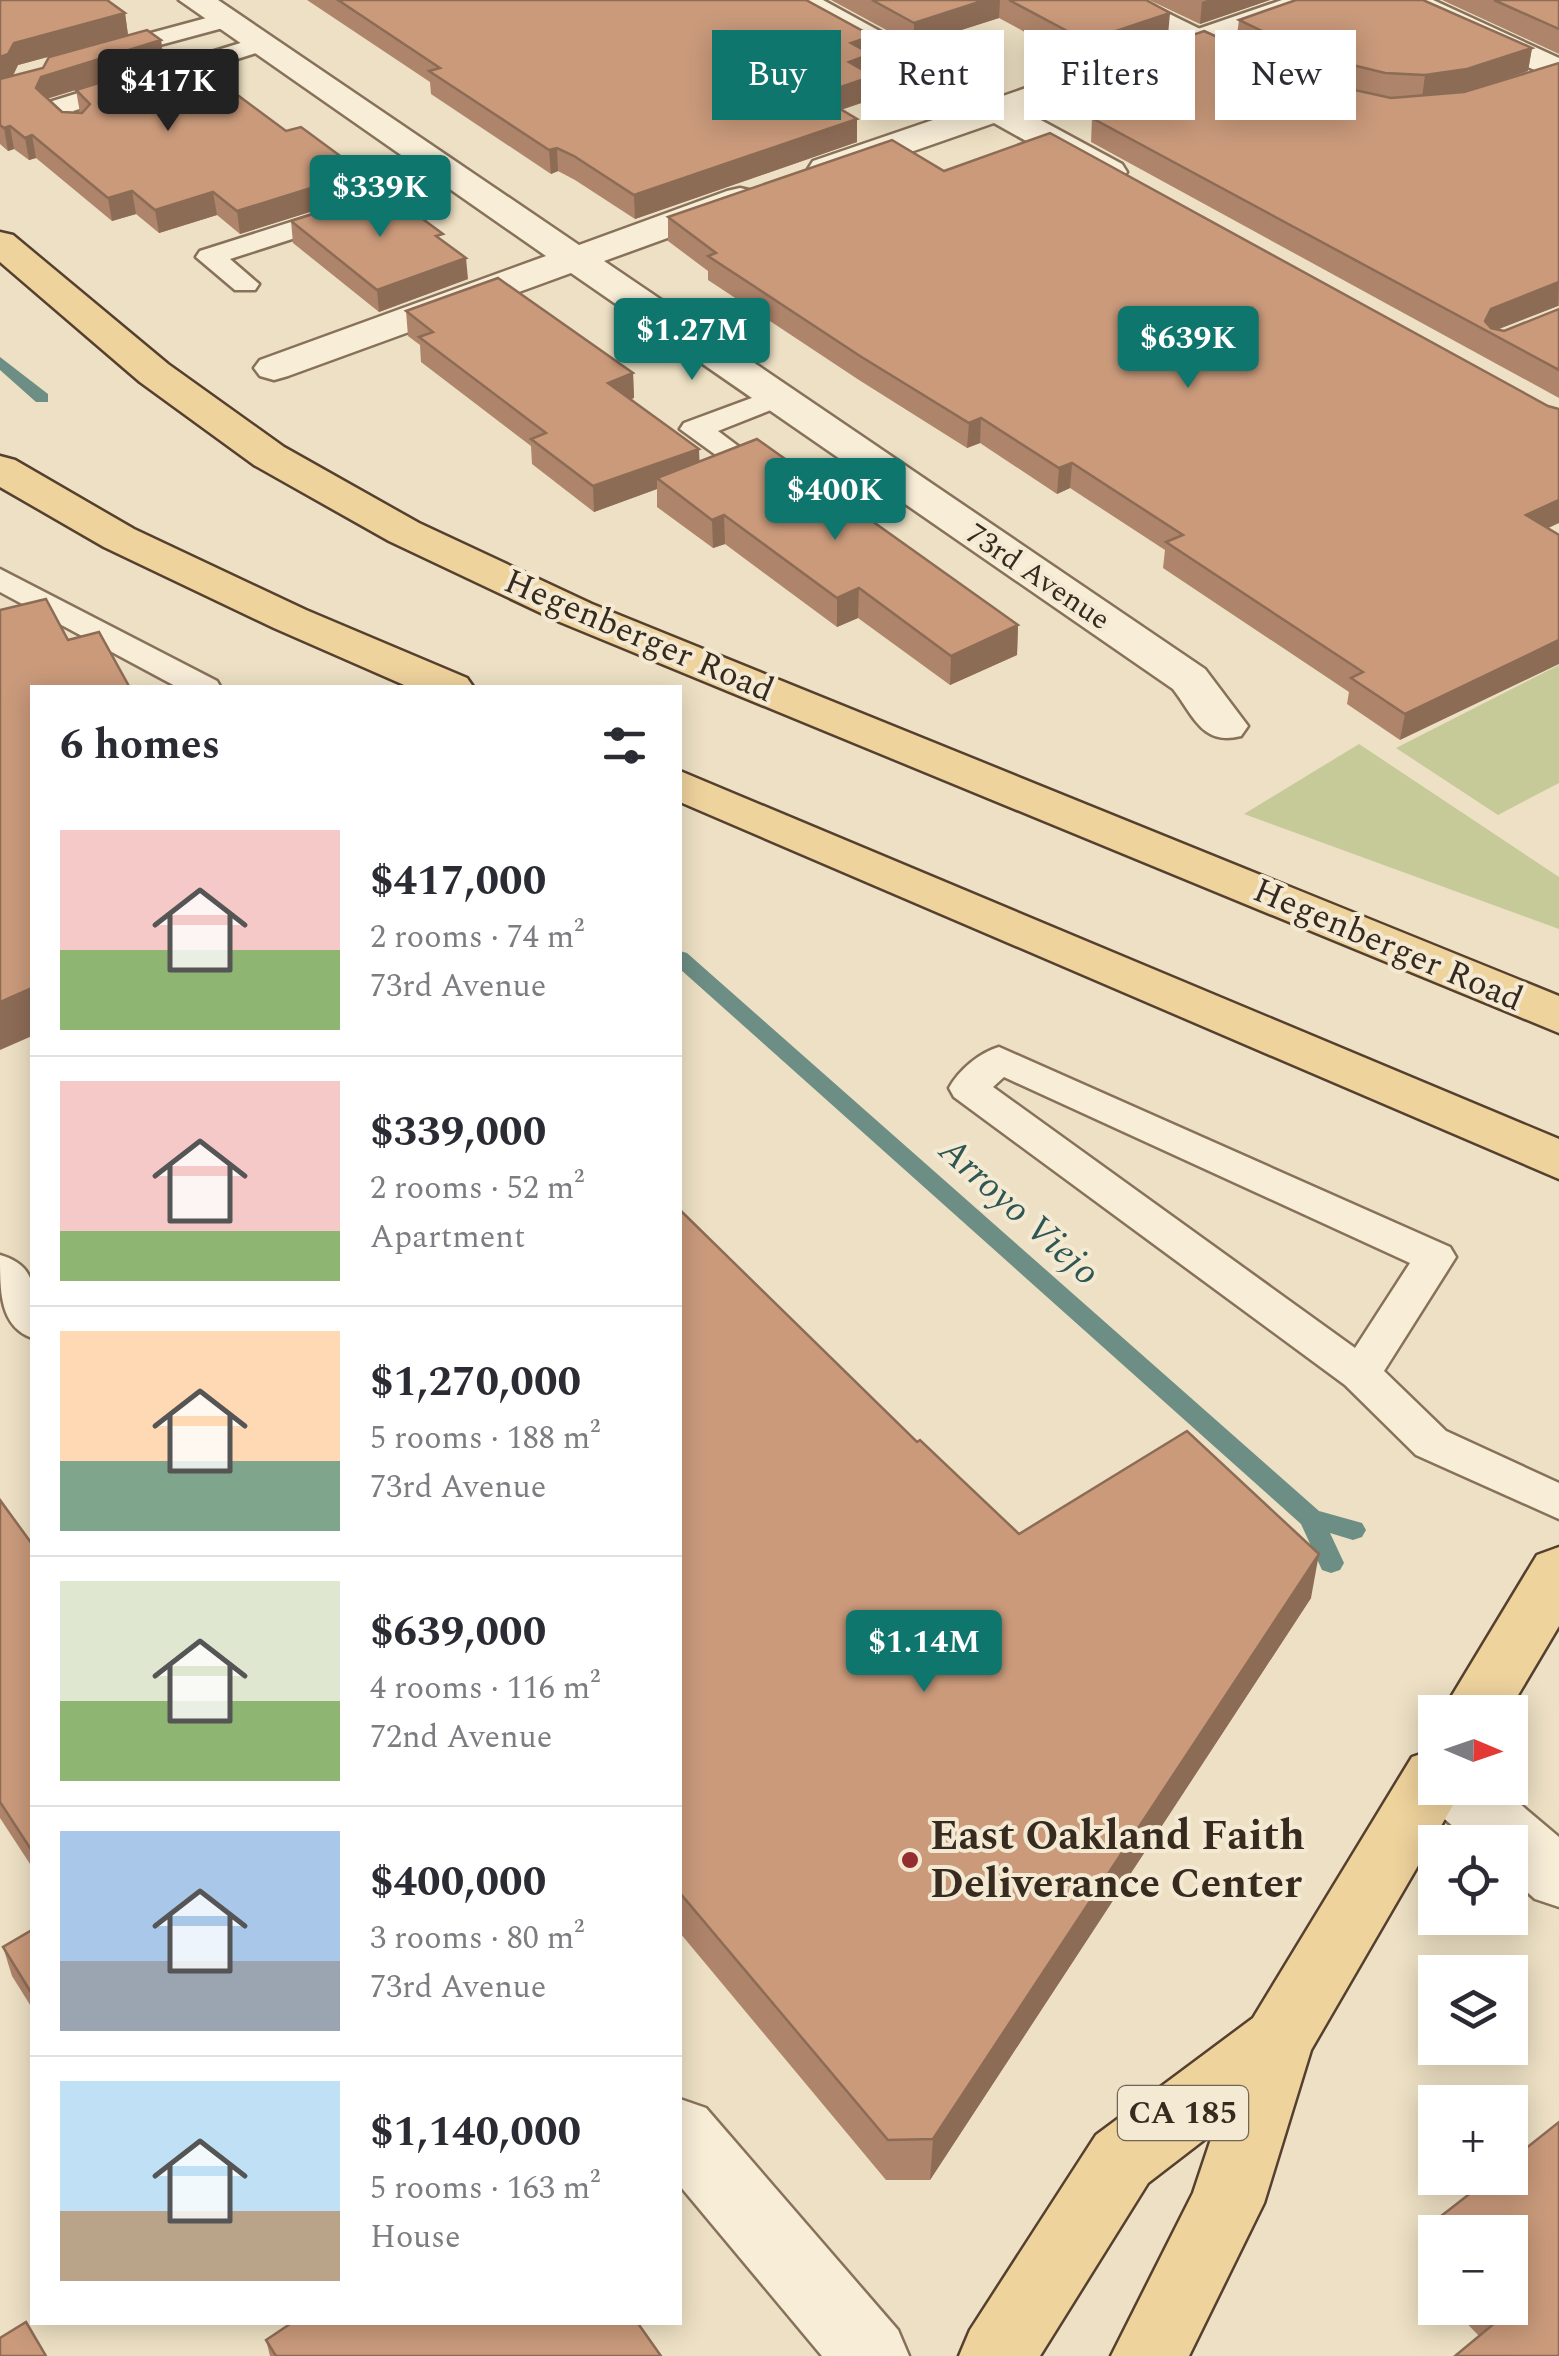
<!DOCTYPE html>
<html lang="en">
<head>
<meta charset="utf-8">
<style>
  :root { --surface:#fff; --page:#f7f7f7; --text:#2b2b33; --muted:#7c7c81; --line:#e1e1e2; --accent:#0f766e }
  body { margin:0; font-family:Spectral,serif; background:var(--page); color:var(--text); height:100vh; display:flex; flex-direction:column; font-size:38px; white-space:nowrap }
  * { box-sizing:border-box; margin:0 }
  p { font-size:32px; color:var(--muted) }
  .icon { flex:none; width:55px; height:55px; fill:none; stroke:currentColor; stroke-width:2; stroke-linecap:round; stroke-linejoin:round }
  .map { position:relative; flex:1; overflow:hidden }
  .sheet { position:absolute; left:30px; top:685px; width:652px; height:1640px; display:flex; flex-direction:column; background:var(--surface); border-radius:0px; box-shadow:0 5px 25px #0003 }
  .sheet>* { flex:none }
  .hud { position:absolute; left:712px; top:30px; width:695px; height:90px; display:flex; gap:20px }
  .needle { width:65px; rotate:92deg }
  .fabs { position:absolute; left:1418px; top:1695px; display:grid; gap:20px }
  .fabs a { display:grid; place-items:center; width:110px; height:110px; border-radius:0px; background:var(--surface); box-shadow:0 5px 25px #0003; font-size:50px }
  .price { position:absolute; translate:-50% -85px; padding:0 22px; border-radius:10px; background:var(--accent); color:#fff; font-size:32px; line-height:65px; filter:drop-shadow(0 2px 5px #0008) }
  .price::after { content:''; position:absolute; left:50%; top:60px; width:30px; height:22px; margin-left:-15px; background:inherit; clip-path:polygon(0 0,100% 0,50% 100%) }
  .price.active { background:#222; color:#fff }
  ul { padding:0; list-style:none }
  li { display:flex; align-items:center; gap:30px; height:250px; padding:0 30px }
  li+li { border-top:2px solid var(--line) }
  li span { display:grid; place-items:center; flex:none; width:280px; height:200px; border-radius:0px; color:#555 }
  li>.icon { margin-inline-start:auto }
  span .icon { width:120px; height:120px; fill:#fffc; stroke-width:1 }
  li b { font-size:42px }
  h2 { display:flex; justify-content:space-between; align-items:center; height:120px; padding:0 30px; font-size:42px }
  .tag { padding:0 35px; border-radius:0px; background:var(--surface); box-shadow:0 5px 25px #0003; font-size:35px; line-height:90px }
  .tag.active { background:var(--accent); color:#fff }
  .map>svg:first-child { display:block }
</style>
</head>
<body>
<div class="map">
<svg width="1559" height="2356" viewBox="0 0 1559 2356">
  <rect width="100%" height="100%" fill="#ede0c4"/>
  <g fill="#c6ca98">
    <path d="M1559,665V783L1498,815L1396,748Z"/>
    <path d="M1359,744L1559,877V929L1244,814Z"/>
  </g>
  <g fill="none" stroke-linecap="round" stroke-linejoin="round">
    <g fill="#6d8e85" fill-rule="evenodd">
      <path d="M0,357L48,394V402H36L0,370Z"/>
      <path d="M680,951L687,953L1319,1511L1362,1523L1366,1530L1362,1537L1353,1540L1330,1533L1344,1563L1340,1570L1331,1573L1322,1570L1301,1524L680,969Z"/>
    </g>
    <g stroke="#87715b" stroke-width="5">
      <g id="service">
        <path d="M1147,3L1245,51L1248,56L1245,61H1227L1138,15L1135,10L1138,5Z"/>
        <path d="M225,13L234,15L237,20L234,25L108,59L96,52L99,47Z"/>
        <path d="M260,37L272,44L269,49L73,111L90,127L86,132H68L42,108L46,103Z"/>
        <path d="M454,170L463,172L467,178L463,184L230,259L259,284L255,290H235L196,257L200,251Z"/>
        <path d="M776,389L786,392L791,398L786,404L718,431L746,452L742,458H720L680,429L684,423Z"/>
        <path d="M0,569L217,681L221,688H179L0,592Z"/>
        <path d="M999,1047L1450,1247L1456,1257L1384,1371L1446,1431L1559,1483V1519L1416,1455L1345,1385L954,1097L949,1088C959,1070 979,1053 999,1047ZM1004,1077L1410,1263L1355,1348L993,1087Z"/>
      </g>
    </g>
    <g stroke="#87715b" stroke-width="5">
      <g id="minor">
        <path d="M179,0H218L579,245L727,191L740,188L753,191L758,199L753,207L604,261L1205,669L1248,726L1241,736C1202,746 1194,716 1173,689L571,273L288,376L274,380L260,376L254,368L260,360L546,256Z"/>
        <path d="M781,0H823L1000,97L1282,0H1331L1326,7L1026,112L1122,164L1127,172L1122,180L1109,183L1096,180L994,123L839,177L826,180L813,177L808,169L813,161L968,108L786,7Z"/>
        <path d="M1389,0H1433L1559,58V81L1394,7Z"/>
        <path d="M0,1255C44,1268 32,1299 32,1338C0,1326 0,1293 0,1255Z"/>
        <path d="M1435,1767V1788H1501L1559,1837V1907L1535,1899L1510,1877V1842H1471L1432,1808L1422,1788Z"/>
        <path d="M680,2099L706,2108L898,2330L909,2356H822L680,2186Z"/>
      </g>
    </g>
    <g stroke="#55402f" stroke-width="5">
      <g id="primary">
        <path d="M0,232L13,235L168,364L284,447L419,523L592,604L1559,996V1033L560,622L389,541L254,465L140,382L0,262Z"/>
        <path d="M0,456L15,460L134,529L306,610L467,678L474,688H411L274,628L104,547L0,487Z"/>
        <path d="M680,771L1559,1139V1179L680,802Z"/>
        <path d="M1559,1547V1626L1508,1712H1442L1537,1555Z"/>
        <path d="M1435,1749V1788H1463L1311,2050L1264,2203L1189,2356H1111L1193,2193L1213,2133L1148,2183L1040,2356H959L970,2330L1096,2135L1253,2018L1412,1757Z"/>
      </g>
    </g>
    <use href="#service" fill="#f8edd7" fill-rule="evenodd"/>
    <use href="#minor" fill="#f8edd7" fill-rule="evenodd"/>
    <use href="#primary" fill="#efd39d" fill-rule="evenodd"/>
  </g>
  <g fill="#ae846a" fill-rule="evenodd">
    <path d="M0,0L125,13L128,35L161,40L164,63L47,99L62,112L80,113L76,90L286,131L362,172L364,195L240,234L217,215L159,233L136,214L112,221L36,158L29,160L14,149L8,151L0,144ZM48,57L43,68L13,76L18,65Z"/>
    <path d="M307,0H806L872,59L870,75L873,76V99L841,110L857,142L635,219L575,180L558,171L551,174L431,94L430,82Z"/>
    <path d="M831,0H1147L1168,35L1084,64L999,18L914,45Z"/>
    <path d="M1149,0H1270L1200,24Z"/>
    <path d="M1442,0H1559V54Z"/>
    <path d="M1239,20L1532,48L1528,71L1460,93L1559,63V306H1558L1497,329L1504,331L1559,309V398L1091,142L1092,118L1100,115L1101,107L1138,93L1119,83L1121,60L1314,81L1371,93L1309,77L1236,42Z"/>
    <path d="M944,171L1548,406L1547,528L1400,740L1347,704L1349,692L1163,568L1165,550L1070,488L1057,494L980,443L967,448L859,380L708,280V271L668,241V217Z"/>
    <path d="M291,221L444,242L468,279L379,312L293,243Z"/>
    <path d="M406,311L633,373L634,398L631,399L700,462L1018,625L1017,655L950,685L858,618L837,627L725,544L713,548L657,507V489L594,512L532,464L531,446L421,362L420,345L408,336Z"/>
    <path d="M680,1210L917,1442L1019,1534L1311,1598L930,2180H886L680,1933Z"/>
    <path d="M0,1500L32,1544V1867L0,1818Z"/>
    <path d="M32,1930V2008L12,1976L3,1947Z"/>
    <path d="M1559,2122V2356H1455L1479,2336L1452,2308H1510V2232H1435V2289L1418,2271L1432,2223L1490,2178H1510V2161Z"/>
    <path d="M266,2340L661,2356H270Z"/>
  </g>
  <g fill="#8d6c56">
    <path d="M985,0H1000L999,18L914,45V23Z"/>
    <path d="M1207,0H1270L1200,24L1202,2Z"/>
    <path d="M125,13L128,35L18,65L12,77L0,81V57L14,43Z"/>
    <path d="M1170,13L1168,35L1084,64L1086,41Z"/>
    <path d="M872,36L870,77L873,76V99L816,118L817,95L851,43Z"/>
    <path d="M161,40L164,63L45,99L36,88L41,77Z"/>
    <path d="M1532,48L1528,71L1463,92L1422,98L1425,75Z"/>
    <path d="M857,119V142L635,219L634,195Z"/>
    <path d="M10,126L14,149L8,151L4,128Z"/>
    <path d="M32,135L36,158L29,160L25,138Z"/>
    <path d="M557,148L558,171L551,174L549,150Z"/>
    <path d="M362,172L364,195L240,234L237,211Z"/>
    <path d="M132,191L136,214L112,221L108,198Z"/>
    <path d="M213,192L217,215L159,233L155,210Z"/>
    <path d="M466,258L468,279L379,312L377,290Z"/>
    <path d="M1559,282L1558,306L1489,333L1485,321L1491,309Z"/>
    <path d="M633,373L634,398L609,407L608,383Z"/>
    <path d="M981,418L980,443L967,448L969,423Z"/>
    <path d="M699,449L700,474L657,478V489L594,512L593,486Z"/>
    <path d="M1072,463L1070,488L1057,494L1059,468Z"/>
    <path d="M1559,500V523L1521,541L1526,515Z"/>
    <path d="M724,515L725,544L713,548L712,520Z"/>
    <path d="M859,588L858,618L837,627V598Z"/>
    <path d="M1018,625L1017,655L950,685L951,656Z"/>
    <path d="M1559,640V664L1400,740L1405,714Z"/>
    <path d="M32,988V1036L0,1050V1002Z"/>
    <path d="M1319,1554L1311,1598L930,2180L933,2139Z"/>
  </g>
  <g fill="#ca9a7b" stroke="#8d6c56" stroke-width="2.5">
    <path d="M0,0H107L125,13L14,43L8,54L0,57Z"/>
    <path d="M338,0H806L872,36L851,43L871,54L849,62L873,76L817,95L857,119L634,195L574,156L557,148L549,150L429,71L440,68Z"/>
    <path d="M872,0H985L914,23Z"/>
    <path d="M1009,0H1146L1170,13L1086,41Z"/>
    <path d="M1296,0H1423L1532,48L1467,69L1425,75L1385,73L1312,55L1239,20Z"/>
    <path d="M1494,0H1559V29Z"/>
    <path d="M147,30L161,40L41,77L36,88L62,112L82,113L90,104L76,90L185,56L286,131L301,127L362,172L237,211L213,192L155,210L132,191L108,198L32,135L25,138L10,126L4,128L0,125V79L43,68L49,57Z"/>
    <path d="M1204,31L1314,81L1391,98L1464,92L1559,63V282L1491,309L1485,321L1491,328L1504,331L1559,309V370L1092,118L1110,112L1101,107L1165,84L1121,60Z"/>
    <path d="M1050,133L1548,406L1559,409V500L1526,515L1559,535V640L1405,714L1351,678L1363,672L1166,542L1183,535L1072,463L1059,468L981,418L969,423L860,356L708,256L716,253L668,217L892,140L944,171Z"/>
    <path d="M385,191L443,234L436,236L466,258L377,290L291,221Z"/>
    <path d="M498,278L633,373L608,383L699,449L593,486L531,439L546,433L419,337L433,332L406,311Z"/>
    <path d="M757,439L1018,625L951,656L859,588L837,598L724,515L712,520L657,478Z"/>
    <path d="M46,599L68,640L99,632L130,688H32V988L0,1002V610Z"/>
    <path d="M680,1210L917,1442L920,1440L1019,1534L1187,1431L1319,1554L933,2139L888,2140L680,1893Z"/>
    <path d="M0,1500L32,1544V1851L0,1802Z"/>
    <path d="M32,1930V1994L3,1947Z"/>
    <path d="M1559,2122V2356H1455L1513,2308L1510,2305V2232H1441L1432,2223L1490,2178H1510V2161Z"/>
    <path d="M26,2322L46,2356H0V2338Z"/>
    <path d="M293,2322H637L661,2356H276L266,2340Z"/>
  </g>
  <circle fill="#942d30" stroke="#f4ead3" stroke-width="4" cx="910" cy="1860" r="10"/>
  <g text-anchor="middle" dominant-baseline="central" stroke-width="8" stroke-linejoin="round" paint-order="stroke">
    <g font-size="30" fill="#372a1f" stroke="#f4ead3">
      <text transform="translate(1038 577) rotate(34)">73rd Avenue</text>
    </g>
    <rect fill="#f4ead3" stroke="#706455" stroke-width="2.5" x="1118" y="2086" width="130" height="54" rx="8"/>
    <g font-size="32" font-weight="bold" fill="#372a1f">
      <text x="1183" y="2113">CA 185</text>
    </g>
    <g font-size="35" fill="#372a1f" stroke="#f4ead3">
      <text transform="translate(639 636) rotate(23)">Hegenberger Road</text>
      <text transform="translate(1388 945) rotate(23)">Hegenberger Road</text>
    </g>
    <g font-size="38" font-style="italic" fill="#2e5653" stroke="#f4ead3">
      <text transform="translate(1019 1212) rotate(42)">Arroyo Viejo</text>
    </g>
    <g font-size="42" font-weight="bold" fill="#372a1f" stroke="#f4ead3" text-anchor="start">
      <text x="930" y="1836">East Oakland Faith<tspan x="930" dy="48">Deliverance Center</tspan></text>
    </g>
  </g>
</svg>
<div class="fabs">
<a><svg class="needle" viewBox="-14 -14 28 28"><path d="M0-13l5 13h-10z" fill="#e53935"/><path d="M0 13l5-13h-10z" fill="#7c7c81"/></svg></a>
<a><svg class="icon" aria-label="locate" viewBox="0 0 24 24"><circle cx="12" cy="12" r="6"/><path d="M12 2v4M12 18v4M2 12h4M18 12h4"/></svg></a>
<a><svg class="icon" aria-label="layers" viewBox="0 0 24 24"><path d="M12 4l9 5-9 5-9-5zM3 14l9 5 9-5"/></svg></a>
<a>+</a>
<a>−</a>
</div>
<b class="price active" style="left:168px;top:134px">$417K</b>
<b class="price" style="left:380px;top:240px">$339K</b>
<b class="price" style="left:692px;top:383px">$1.27M</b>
<b class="price" style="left:1188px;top:391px">$639K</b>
<b class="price" style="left:835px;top:543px">$400K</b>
<b class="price" style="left:924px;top:1695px">$1.14M</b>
<div class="hud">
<a class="tag active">Buy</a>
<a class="tag">Rent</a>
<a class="tag">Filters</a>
<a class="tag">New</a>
</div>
<section class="sheet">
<h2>6 homes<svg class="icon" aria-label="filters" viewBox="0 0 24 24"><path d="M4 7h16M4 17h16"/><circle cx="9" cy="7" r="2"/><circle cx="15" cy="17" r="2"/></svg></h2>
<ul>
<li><span style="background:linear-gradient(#f6c9c9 60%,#8fb573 0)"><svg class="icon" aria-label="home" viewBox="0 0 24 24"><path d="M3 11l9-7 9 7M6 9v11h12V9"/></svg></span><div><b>$417,000</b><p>2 rooms · 74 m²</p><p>73rd Avenue</p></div></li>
<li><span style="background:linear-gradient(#f6c9c9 75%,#8fb573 0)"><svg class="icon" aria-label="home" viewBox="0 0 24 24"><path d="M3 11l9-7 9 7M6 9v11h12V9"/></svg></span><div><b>$339,000</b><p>2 rooms · 52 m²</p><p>Apartment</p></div></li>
<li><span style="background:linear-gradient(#ffd9b3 65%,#7fa58c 0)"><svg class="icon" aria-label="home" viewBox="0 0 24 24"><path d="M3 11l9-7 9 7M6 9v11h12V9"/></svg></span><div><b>$1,270,000</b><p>5 rooms · 188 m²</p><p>73rd Avenue</p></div></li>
<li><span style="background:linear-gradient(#dfe7d0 60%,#8fb573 0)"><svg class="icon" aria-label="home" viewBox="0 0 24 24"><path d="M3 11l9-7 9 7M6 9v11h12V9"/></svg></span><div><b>$639,000</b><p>4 rooms · 116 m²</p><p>72nd Avenue</p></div></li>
<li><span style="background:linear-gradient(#a9c7e8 65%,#9aa5b1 0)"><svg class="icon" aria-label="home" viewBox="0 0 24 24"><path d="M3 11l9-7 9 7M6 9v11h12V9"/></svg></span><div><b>$400,000</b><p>3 rooms · 80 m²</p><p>73rd Avenue</p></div></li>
<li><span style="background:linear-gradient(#bfe0f5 65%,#b9a48a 0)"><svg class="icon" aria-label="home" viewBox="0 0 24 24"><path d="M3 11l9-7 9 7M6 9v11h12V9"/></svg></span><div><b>$1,140,000</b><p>5 rooms · 163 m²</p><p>House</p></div></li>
</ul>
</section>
</div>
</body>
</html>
